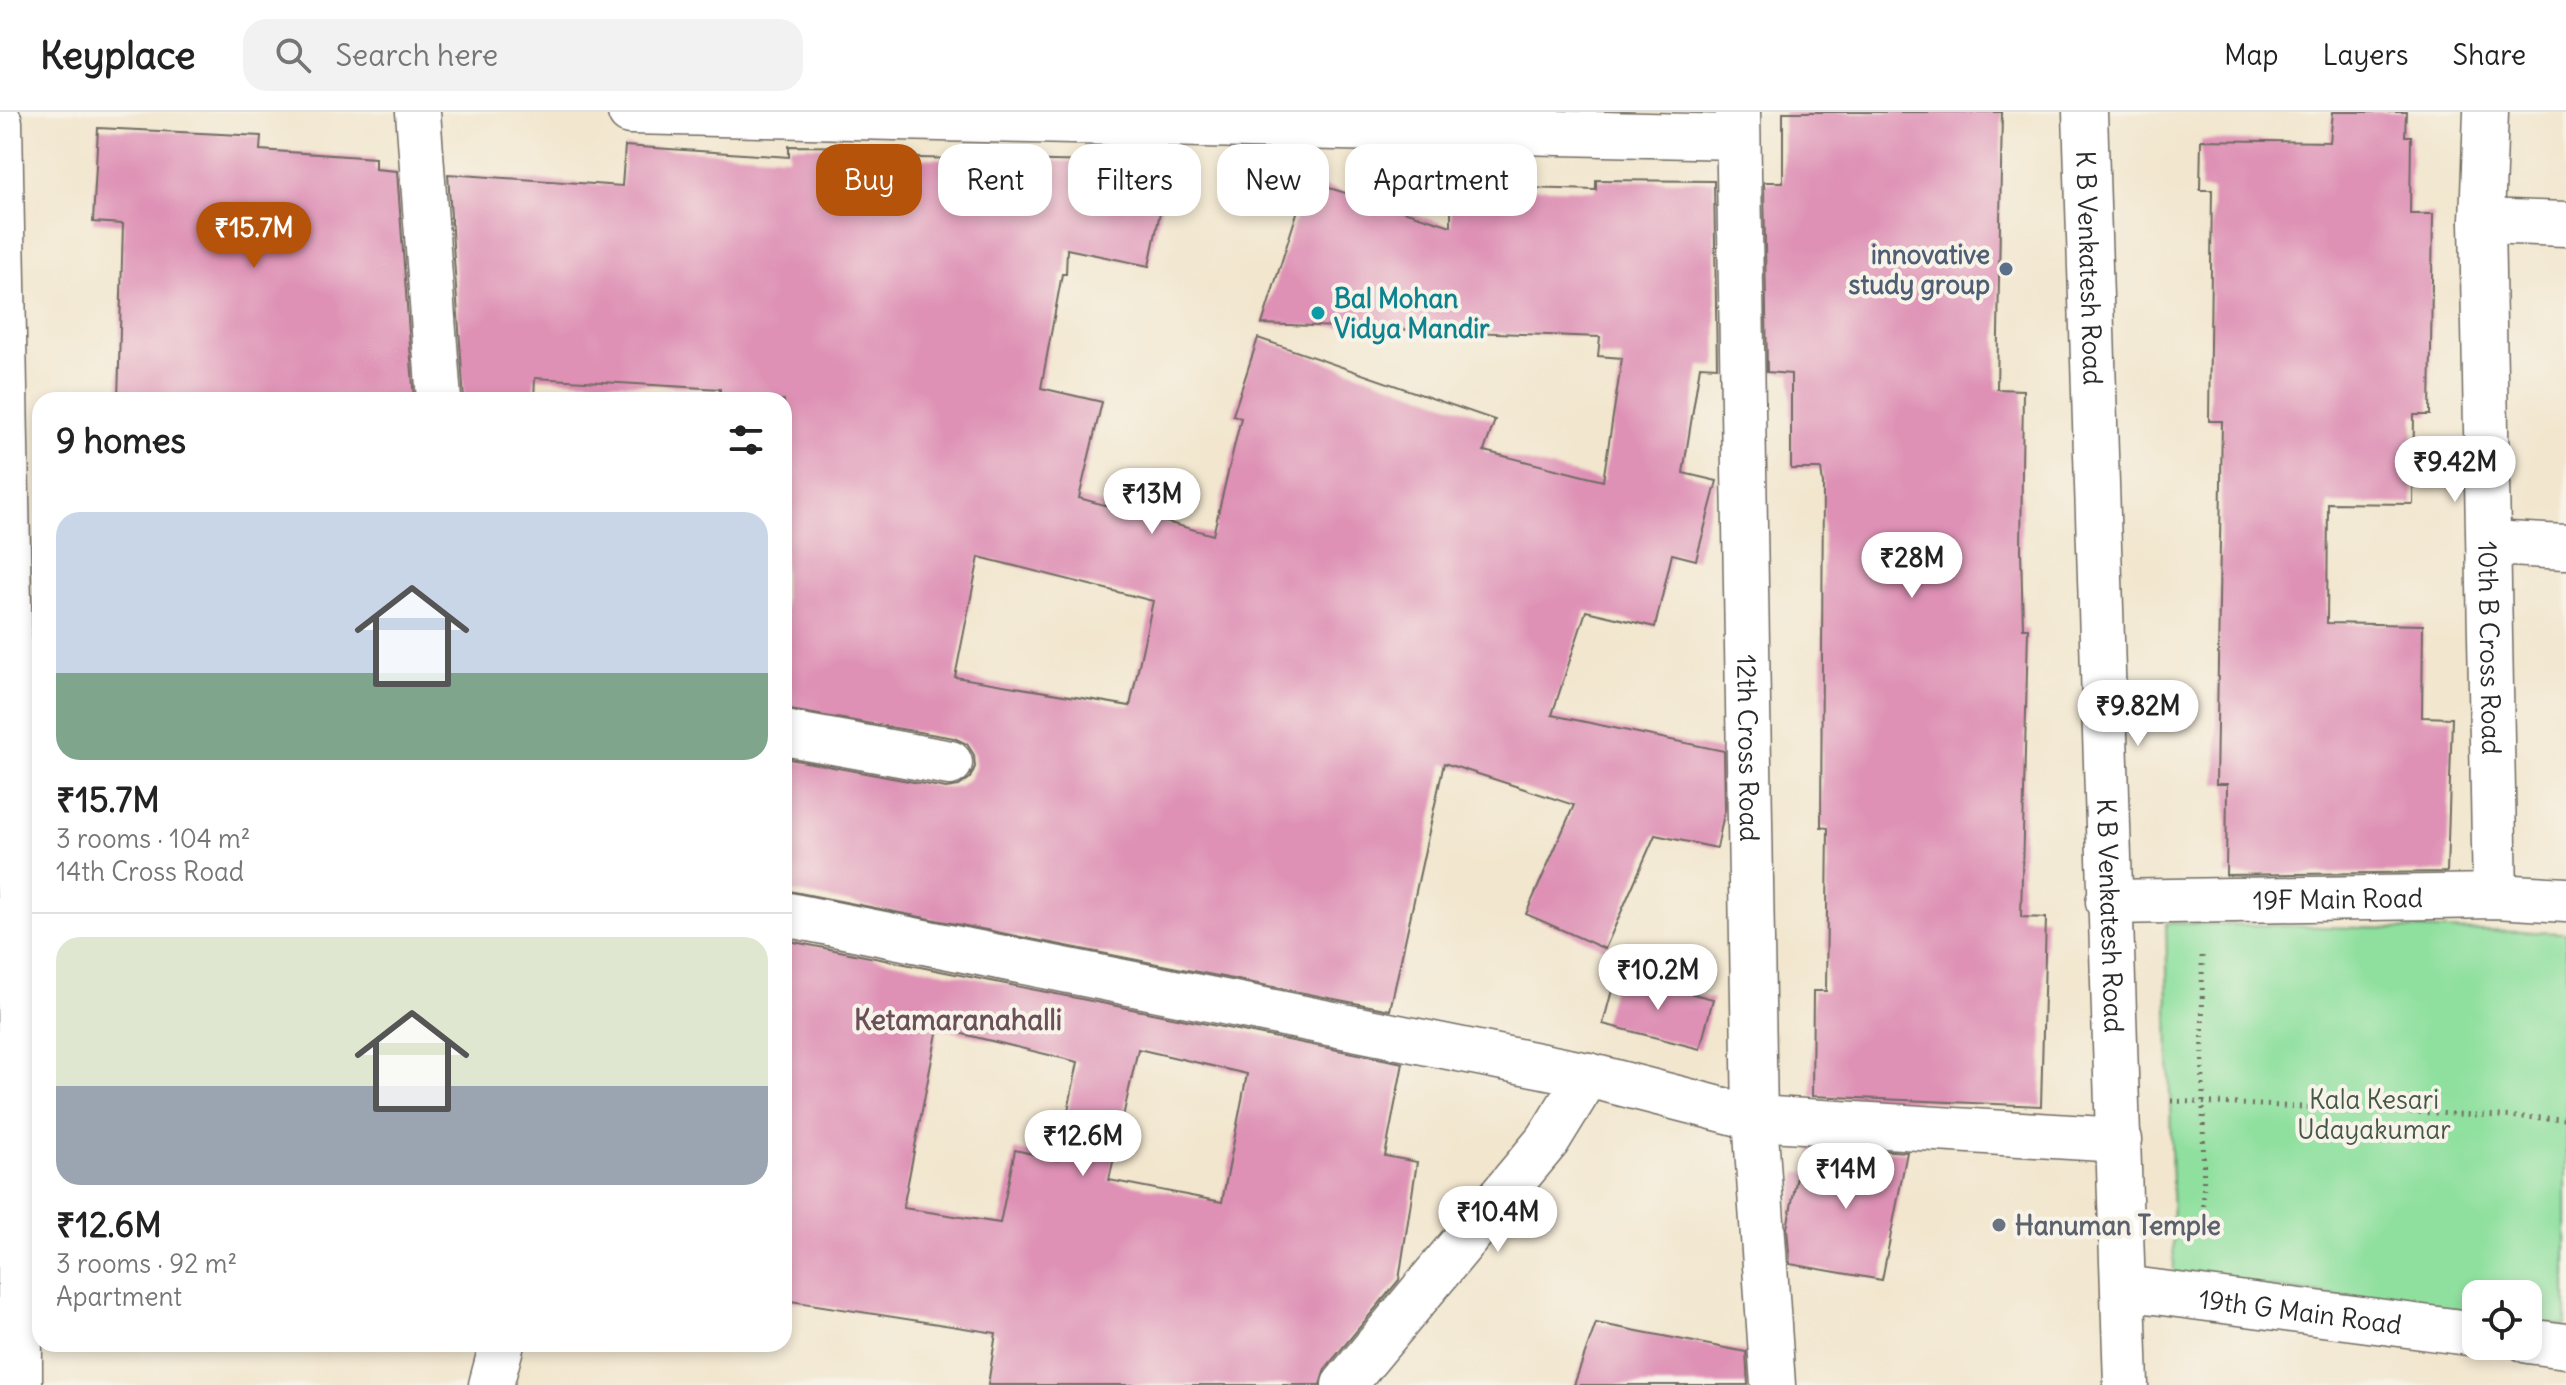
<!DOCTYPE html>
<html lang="en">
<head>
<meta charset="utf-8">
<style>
  :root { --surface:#fff; --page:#f2f2f2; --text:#222; --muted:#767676; --line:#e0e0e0; --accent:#b45309 }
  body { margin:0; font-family:Delius,sans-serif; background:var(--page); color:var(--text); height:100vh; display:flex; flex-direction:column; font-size:30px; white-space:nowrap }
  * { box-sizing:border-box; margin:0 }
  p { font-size:26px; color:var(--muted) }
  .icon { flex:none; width:44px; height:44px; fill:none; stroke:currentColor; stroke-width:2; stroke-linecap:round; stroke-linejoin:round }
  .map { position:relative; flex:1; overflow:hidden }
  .drawer { position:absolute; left:32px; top:280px; width:760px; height:960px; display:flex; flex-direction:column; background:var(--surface); border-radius:24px; box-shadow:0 4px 12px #0003 }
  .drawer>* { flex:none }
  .guide { position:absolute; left:816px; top:32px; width:760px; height:72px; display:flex; gap:16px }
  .controls { position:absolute; left:2462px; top:1168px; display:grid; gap:16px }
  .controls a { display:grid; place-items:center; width:80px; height:80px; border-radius:16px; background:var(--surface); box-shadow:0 4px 12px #0003; font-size:40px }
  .price { position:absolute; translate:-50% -68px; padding:0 18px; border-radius:28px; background:#fff; color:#222; font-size:26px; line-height:52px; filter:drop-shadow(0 2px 4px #0008) }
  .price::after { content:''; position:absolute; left:50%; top:48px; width:24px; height:18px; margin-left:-12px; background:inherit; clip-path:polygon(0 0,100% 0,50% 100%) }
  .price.current { background:var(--accent); color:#fff }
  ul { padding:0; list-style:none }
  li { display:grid; align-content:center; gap:16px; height:424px; padding:0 24px }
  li+li { border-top:2px solid var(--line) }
  li span { display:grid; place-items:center; height:248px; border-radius:24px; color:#555 }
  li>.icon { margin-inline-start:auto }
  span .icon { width:144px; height:144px; fill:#fffc; stroke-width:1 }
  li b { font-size:34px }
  h2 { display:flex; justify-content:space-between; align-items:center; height:96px; padding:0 24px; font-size:34px }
  .tag { padding:0 28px; border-radius:24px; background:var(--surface); box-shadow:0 4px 12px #0003; font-size:28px; line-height:72px }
  .tag.current { background:var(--accent); color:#fff }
  header { display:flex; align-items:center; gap:48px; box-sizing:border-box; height:112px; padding:0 40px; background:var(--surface); border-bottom:2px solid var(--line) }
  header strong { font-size:38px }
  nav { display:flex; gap:44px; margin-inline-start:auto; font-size:28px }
  .search { width:560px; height:72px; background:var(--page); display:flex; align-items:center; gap:20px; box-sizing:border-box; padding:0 28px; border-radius:24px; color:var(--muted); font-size:30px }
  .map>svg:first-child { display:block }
</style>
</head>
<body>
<header>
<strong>Keyplace</strong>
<div class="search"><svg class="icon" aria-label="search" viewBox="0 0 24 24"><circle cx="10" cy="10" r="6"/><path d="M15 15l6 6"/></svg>Search here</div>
<nav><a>Map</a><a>Layers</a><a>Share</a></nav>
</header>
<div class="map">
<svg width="2566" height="1273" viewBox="0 0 2566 1273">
  <rect width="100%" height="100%" fill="#f7f3e8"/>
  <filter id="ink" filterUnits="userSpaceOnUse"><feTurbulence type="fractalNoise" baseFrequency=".0125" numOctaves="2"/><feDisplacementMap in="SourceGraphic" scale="16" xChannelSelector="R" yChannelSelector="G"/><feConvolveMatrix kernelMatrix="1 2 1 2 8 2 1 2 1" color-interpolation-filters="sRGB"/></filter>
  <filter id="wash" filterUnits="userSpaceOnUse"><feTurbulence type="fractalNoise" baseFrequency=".006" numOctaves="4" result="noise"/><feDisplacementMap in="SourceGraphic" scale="32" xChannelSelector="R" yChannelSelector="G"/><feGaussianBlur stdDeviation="1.8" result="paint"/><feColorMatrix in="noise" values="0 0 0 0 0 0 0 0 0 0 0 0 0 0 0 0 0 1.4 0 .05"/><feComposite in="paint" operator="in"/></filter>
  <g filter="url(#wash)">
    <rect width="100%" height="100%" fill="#f2e6ce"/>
    <path fill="#8fe09f" stroke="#5d8665" stroke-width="2" d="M2166,811L2566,821V1214L2528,1209V1182H2476V1202L2174,1163Z"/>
    <g id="blocks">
      <g fill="#de91b5" fill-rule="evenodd">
        <path d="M1783,0H2002L1997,277L2023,278L2021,438L2023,516H2028L2021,805L2046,806L2041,994L1812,984L1813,879H1826L1828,716L1821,715L1823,372L1821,357H1791V262L1767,260L1764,70H1783Z"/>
        <path d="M2333,0H2406L2405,24H2411L2410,102H2433L2430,303H2414L2413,392L2328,391L2327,511L2423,513L2422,605L2452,606L2447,760L2226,763L2227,672H2216L2222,309H2209L2212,78H2200L2201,28L2330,30Z"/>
        <path d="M98,16L261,24L260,38L375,46V57L397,59L414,288H118L123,112L93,110Z"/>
        <path d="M625,34L789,45V34L877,35V45L1099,50L1102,36H1116L1171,47L1149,154L1067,137L1066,162H1062L1041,276L1102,290L1079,386L1213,423L1241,306L1233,303L1258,226L1495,308L1484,339L1603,369L1622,246L1598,244L1600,225L1262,212L1307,69L1451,114V74L1596,78V68L1714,69L1717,255L1700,254L1683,361L1717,369L1696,448L1672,442L1655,515L1586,499L1552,603L1724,639L1725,697L1717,736L1655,723L1605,837L1526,802L1574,693L1444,651L1390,898L784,778V646L946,676L959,674L970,666L975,655L974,643L967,632L954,626L784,597V288H720V277L535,266L534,288H464L448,62L622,74ZM979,445L1153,489L1130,594L955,565Z"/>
        <path d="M784,828L1403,951L1385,1044L1417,1050L1399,1168L1325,1257L1320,1273H988L996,1221L784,1188ZM938,916L1078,950L1058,1048L1015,1038L1000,1111L903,1096ZM1138,937L1247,962L1222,1090L1109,1068Z"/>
        <path d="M1616,863L1713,887L1700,937L1603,912Z"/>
        <path d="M1811,1034L1907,1040L1882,1168L1790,1152L1787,1116L1798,1059L1811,1061Z"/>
        <path d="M1596,1211L1746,1240L1748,1273H1574Z"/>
      </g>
    </g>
  </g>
  <g filter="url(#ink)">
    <use href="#blocks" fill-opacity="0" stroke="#716c64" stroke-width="2"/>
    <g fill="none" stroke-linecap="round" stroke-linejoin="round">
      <g stroke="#716c64" stroke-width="47">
        <g id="street">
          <path d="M418,0L439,288"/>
          <path d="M630,0L1737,25"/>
          <path id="s1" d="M1738,0L1755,1006L1773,1273"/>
          <path id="s2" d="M2486,0L2482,109L2495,784"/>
          <path d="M2482,109L2566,112"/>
          <path d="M2490,431L2566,435"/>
          <path d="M784,621L950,651"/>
          <path d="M12,652L40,658"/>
          <path id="s3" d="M2108,790L2495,784L2566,788"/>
          <path d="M784,802L1588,963L1755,1006L2120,1028"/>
          <path id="s4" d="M2124,1176L2476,1222"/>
          <path d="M2528,1229L2566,1234"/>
          <path d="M491,1273L502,1232"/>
          <path d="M1344,1273L1548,1028L1588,963"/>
        </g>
      </g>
      <g stroke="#716c64" stroke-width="47">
        <g id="secondary">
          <path id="s5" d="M2085,0L2126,1273"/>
          <path d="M0,10L12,652L19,790L20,1273"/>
        </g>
      </g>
      <g stroke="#716c64" stroke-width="5" stroke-dasharray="2 6" stroke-linecap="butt">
        <path d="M2202,844L2204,1130"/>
        <path d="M2171,989L2566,1007"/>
      </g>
      <use href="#street" stroke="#fff" stroke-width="44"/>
      <use href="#secondary" stroke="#fff" stroke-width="44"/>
    </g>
  </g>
  <circle fill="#5c6f8a" stroke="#f7f3e8" stroke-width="3" cx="2006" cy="157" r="8"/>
  <circle fill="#0f9aa8" stroke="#f7f3e8" stroke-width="3" cx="1318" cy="201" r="8"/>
  <circle fill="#6b7280" stroke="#f7f3e8" stroke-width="3" cx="1999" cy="1113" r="8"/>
  <g text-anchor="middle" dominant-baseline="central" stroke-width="8" stroke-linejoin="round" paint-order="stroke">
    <g font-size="26" font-weight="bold" fill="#4e5e75" stroke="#f7f3e8" text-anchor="end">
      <text x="1990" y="142">innovative<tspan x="1990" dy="30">study group</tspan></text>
    </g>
    <g font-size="26" fill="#2b2b2b" stroke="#f7f3e8">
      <text stroke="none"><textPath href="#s5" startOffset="156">K B Venkatesh Road</textPath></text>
      <text stroke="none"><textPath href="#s2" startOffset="536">10th B Cross Road</textPath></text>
      <text stroke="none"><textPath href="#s1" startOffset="636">12th Cross Road</textPath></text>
      <text stroke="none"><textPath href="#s3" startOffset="230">19F Main Road</textPath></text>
      <text stroke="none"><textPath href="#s5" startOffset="804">K B Venkatesh Road</textPath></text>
      <text stroke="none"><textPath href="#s4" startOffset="178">19th G Main Road</textPath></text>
    </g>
    <g font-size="26" font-weight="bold" fill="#0d838f" stroke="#f7f3e8" text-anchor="start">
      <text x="1334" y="186">Bal Mohan<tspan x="1334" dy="30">Vidya Mandir</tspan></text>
    </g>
    <g font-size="26" fill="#445848" stroke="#f7f3e8">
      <text x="2374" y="987">Kala Kesari<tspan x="2374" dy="30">Udayakumar</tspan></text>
    </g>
    <g font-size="26" font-weight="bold" fill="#5b616d" stroke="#f7f3e8" text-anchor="start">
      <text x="2015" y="1113">Hanuman Temple</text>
    </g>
    <g font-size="28" font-weight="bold" fill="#6a4f5b" stroke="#f7f3e8">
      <text x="958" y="908">Ketamaranahalli</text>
    </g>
  </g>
</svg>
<div class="controls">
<a><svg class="icon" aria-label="locate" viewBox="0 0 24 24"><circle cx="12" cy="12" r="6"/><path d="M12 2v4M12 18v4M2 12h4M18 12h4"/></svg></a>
</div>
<b class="price current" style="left:254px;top:158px">₹15.7M</b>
<b class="price" style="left:2455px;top:392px">₹9.42M</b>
<b class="price" style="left:1152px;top:424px">₹13M</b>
<b class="price" style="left:1912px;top:488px">₹28M</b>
<b class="price" style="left:2138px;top:636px">₹9.82M</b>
<b class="price" style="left:1658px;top:900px">₹10.2M</b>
<b class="price" style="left:1083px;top:1066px">₹12.6M</b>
<b class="price" style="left:1846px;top:1099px">₹14M</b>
<b class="price" style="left:1498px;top:1142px">₹10.4M</b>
<div class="guide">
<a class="tag current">Buy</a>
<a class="tag">Rent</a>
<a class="tag">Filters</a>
<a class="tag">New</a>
<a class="tag">Apartment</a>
</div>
<section class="drawer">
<h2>9 homes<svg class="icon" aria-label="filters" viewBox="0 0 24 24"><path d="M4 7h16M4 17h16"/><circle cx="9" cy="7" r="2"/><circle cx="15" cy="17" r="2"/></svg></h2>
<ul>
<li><span style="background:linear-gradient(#c9d6e8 65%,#7fa58c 0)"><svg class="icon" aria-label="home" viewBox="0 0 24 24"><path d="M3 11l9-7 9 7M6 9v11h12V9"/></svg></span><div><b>₹15.7M</b><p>3 rooms · 104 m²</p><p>14th Cross Road</p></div></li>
<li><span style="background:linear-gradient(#dfe7d0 60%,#9aa5b1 0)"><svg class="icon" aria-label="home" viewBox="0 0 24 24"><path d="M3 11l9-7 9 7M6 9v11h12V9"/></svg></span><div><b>₹12.6M</b><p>3 rooms · 92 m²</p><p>Apartment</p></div></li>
</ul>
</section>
</div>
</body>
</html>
